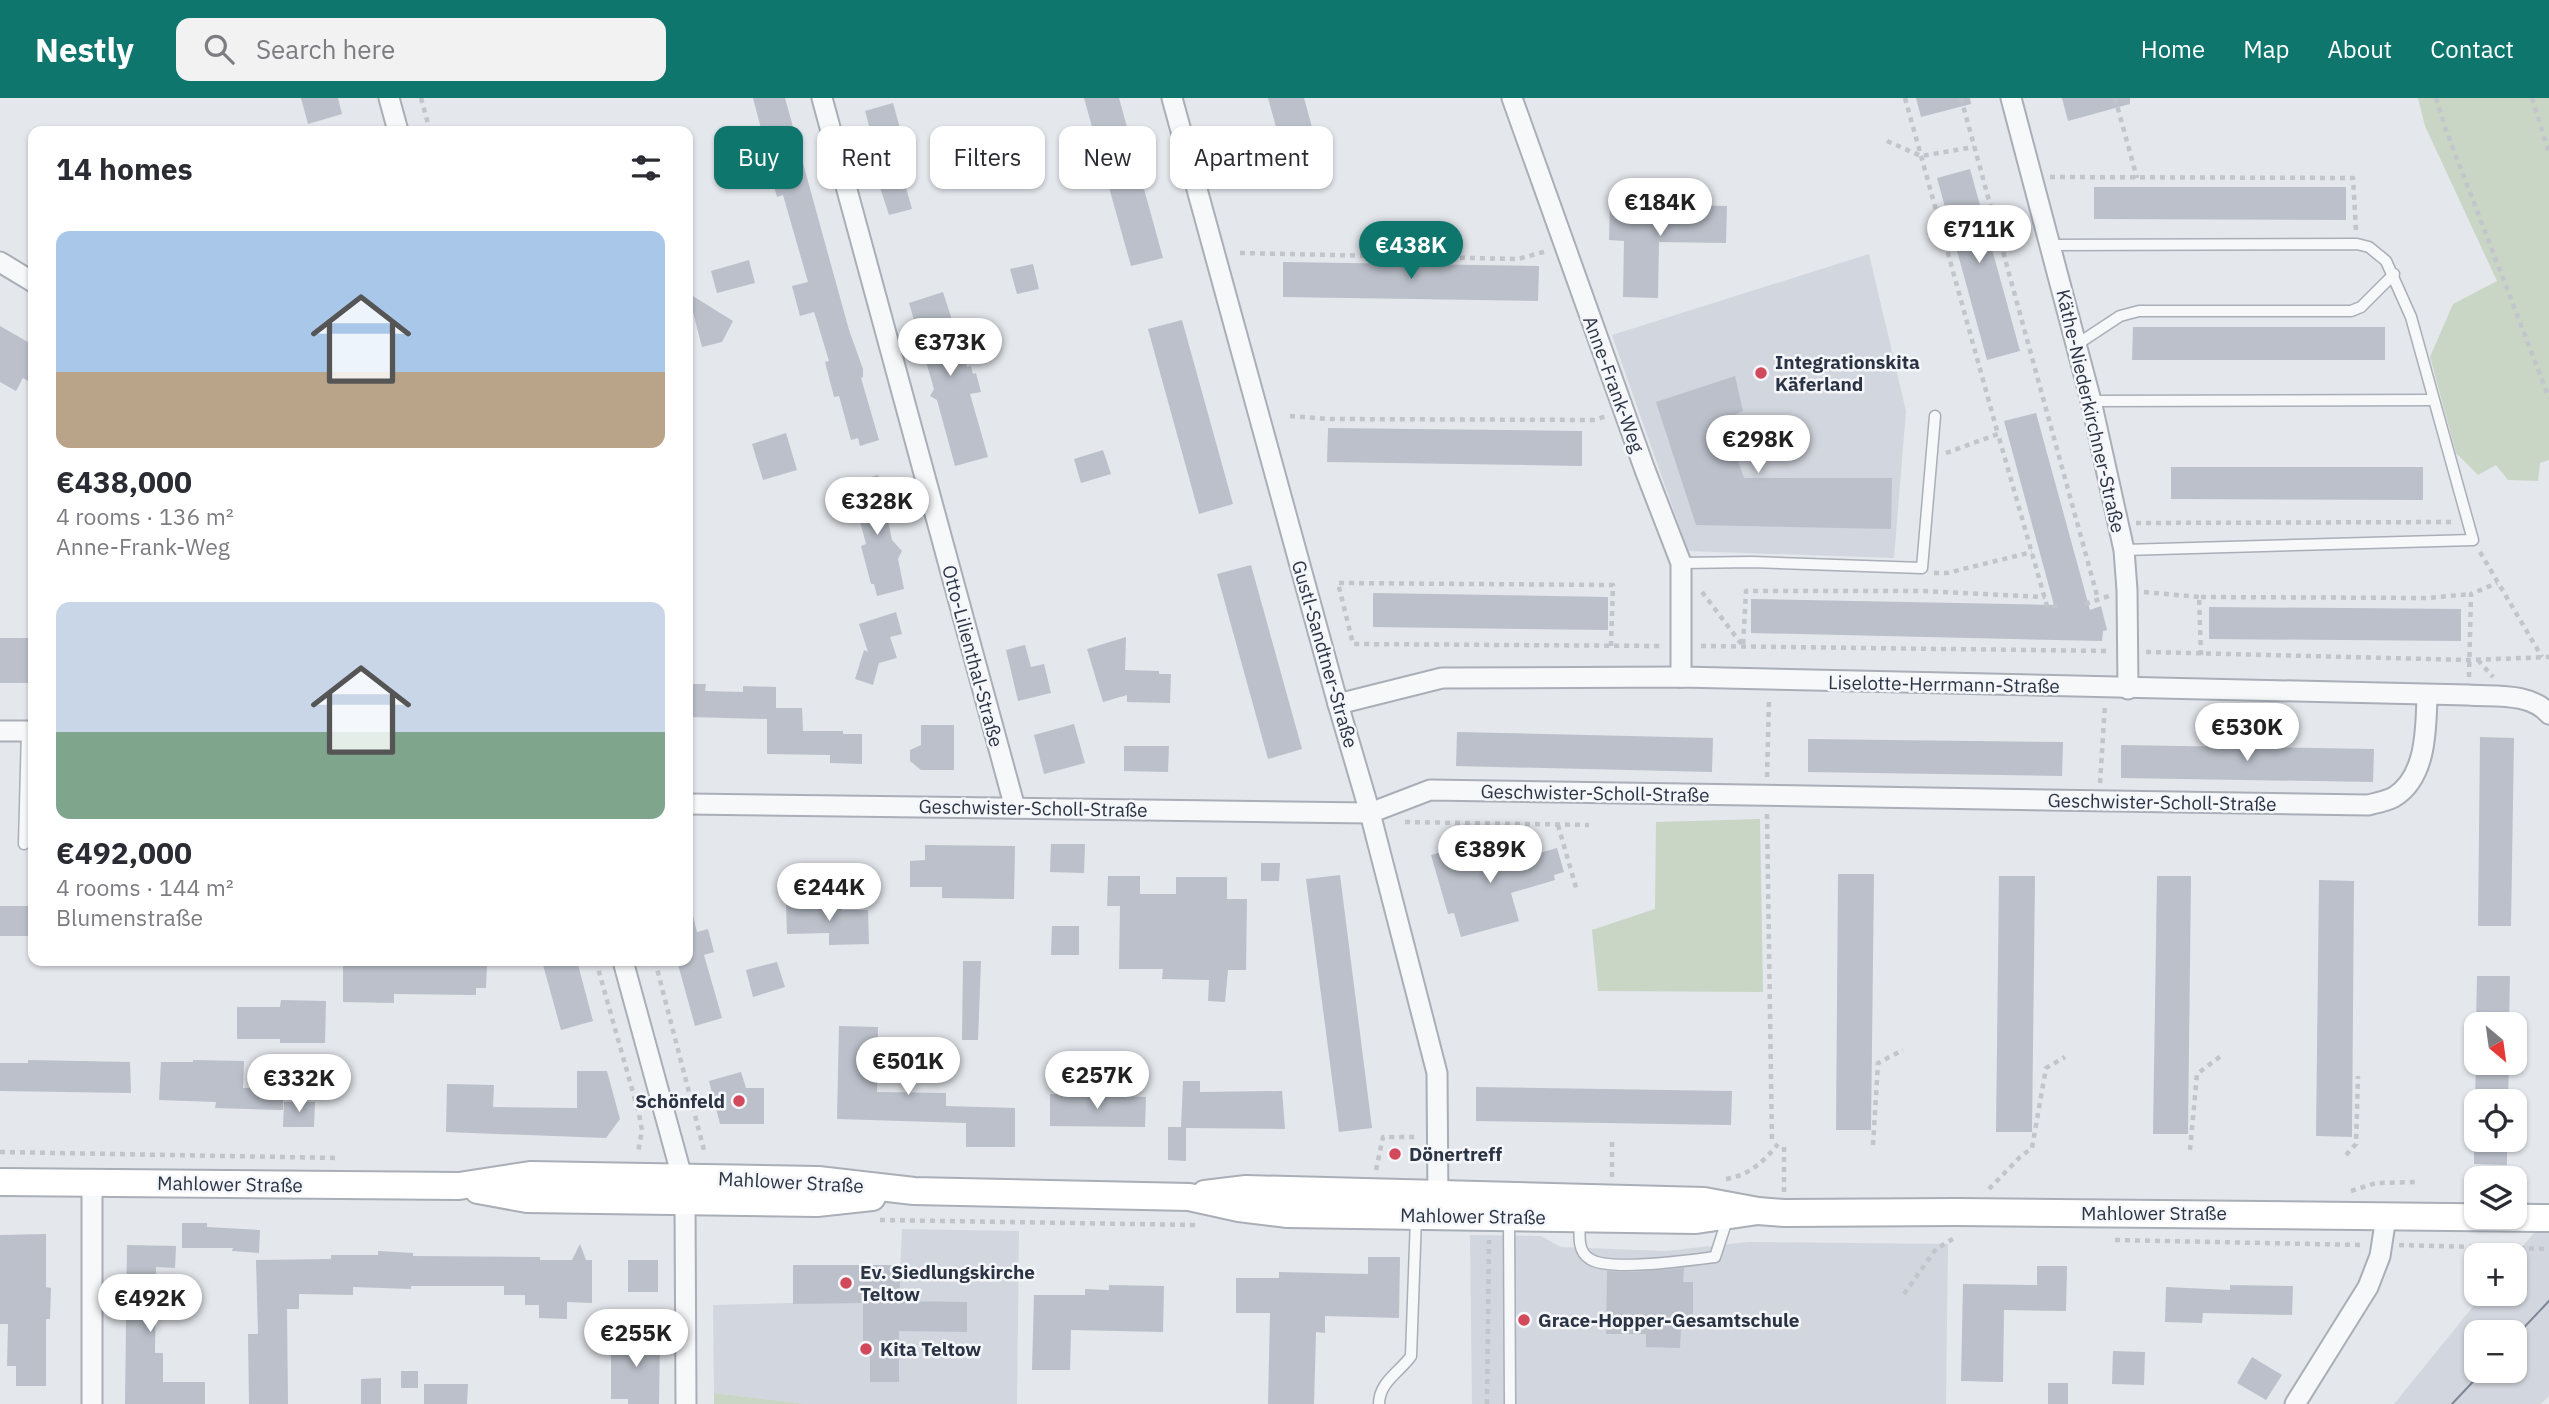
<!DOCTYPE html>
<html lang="en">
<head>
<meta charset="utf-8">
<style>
  :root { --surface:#fff; --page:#f2f2f3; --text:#2b2b33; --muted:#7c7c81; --accent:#0f766e }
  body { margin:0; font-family:"IBM Plex Sans",sans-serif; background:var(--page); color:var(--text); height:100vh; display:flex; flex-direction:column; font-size:26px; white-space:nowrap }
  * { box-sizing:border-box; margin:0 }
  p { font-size:23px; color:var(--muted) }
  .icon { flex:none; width:38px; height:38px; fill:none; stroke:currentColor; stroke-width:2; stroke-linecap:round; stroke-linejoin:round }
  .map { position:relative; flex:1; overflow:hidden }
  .panel { position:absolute; left:28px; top:28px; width:665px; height:840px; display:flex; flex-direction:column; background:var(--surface); border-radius:14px; box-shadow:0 2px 5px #0004 }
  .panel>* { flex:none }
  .top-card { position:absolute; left:714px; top:28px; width:665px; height:63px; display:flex; gap:14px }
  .needle { width:46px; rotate:151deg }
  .buttons { position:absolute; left:2464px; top:914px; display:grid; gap:14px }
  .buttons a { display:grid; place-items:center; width:63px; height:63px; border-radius:14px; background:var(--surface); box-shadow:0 2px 5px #0004; font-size:35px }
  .price { position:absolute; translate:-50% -60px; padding:0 16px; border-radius:24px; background:#fff; color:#222; font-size:23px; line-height:46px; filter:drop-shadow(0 2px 4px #0008) }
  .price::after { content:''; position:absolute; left:50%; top:42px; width:21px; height:16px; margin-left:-10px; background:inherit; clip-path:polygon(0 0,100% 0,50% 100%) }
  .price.active { background:var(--accent); color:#fff }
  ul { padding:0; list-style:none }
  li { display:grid; align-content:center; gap:14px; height:371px; padding:0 28px }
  li span { display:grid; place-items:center; height:217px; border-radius:14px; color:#555 }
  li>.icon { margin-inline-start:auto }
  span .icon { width:126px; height:126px; fill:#fffc; stroke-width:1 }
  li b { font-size:30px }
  h2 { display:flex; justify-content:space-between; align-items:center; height:84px; padding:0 28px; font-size:30px }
  .tag { padding:0 24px; border-radius:14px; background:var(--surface); box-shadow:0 2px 5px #0004; font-size:24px; line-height:63px }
  .tag.active { background:var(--accent); color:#fff }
  header { display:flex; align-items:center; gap:42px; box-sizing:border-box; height:98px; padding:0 35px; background:var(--accent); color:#fff }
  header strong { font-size:33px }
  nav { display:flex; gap:38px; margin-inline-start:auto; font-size:24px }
  .search { width:490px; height:63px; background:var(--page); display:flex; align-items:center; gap:18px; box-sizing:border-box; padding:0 24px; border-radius:14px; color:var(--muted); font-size:26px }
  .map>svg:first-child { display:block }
</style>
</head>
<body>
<header>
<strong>Nestly</strong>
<div class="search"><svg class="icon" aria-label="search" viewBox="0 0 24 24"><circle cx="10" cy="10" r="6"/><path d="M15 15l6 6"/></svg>Search here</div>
<nav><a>Home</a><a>Map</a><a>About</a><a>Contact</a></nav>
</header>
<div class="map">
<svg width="2549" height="1306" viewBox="0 0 2549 1306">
  <rect width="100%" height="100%" fill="#e4e7ec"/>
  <g fill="#d2d6de" fill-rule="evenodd">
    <path d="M1869,156L1906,313L1894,460L1688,453L1612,237Z"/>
    <path d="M2549,1118V1298L2541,1306H2394L2484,1195H2515V1157ZM2476,1234H2515V1272H2476Z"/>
    <path d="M902,1131L1019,1133L1017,1306H807L714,1295L713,1207L899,1202Z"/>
    <path d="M1470,1137L1541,1138L1561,1149L1665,1153L1748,1144L1948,1146L1946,1306H1472Z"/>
  </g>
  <g fill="#c9d6c5">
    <path d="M2418,0H2549V362L2540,365L2538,383L2508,382L2496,367L2478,377L2456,355L2430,259L2453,206L2497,183L2425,28Z"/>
    <path d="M1760,721L1763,894L1598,893L1592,832L1655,811L1656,724Z"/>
    <path d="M714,1295L807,1306H714Z"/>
  </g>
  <g fill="#bbc0ca">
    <path d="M301,0H338L342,16L308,26Z"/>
    <path d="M753,0H785L849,232L863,271V279L861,280L879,342L860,348L858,340L851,342L839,298L834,299L825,264L829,263L817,223L814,214L800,218L792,188L808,184L783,97L777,99L764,54L767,53Z"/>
    <path d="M1084,0H1119L1163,160L1131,168Z"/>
    <path d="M1268,0H1304L1319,55L1286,65Z"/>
    <path d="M1916,0H1970L1971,6L1921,19Z"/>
    <path d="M2062,0H2130V6L2068,23Z"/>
    <path d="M893,5L903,41L893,44L912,111L889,117L875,74L881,72L865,13Z"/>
    <path d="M1970,71L2020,253L1987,262L1937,80Z"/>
    <path d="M2094,89H2346V122L2094,121Z"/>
    <path d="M1610,105L1727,108L1726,145L1659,144L1658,200L1623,199L1624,143L1609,142Z"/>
    <path d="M749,162L755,185L717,195L711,173Z"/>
    <path d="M1283,164L1539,168L1538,203L1283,199Z"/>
    <path d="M1033,166L1039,191L1017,196L1010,171Z"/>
    <path d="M943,194L967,269L971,268L973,276L976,275L981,294L970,296L988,359L955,368L937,302L930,298L934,291L909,205Z"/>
    <path d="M688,195L733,223L722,244L702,249Z"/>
    <path d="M1182,222L1233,406L1199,416L1148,231Z"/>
    <path d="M0,228L33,247V286L23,280L16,293L0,284Z"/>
    <path d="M2133,229H2385V262H2132Z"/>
    <path d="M1735,278L1743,313L1724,322L1744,380H1892L1891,431L1696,427L1656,304Z"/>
    <path d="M2036,315L2090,512L2101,508L2107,532L2103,533L2102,543L1751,535V501L2054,507L2004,323Z"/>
    <path d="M1328,330L1582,333V368L1327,364Z"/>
    <path d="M786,335L797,372L763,382L752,346Z"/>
    <path d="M1103,352L1111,376L1081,385L1074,361Z"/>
    <path d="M2171,369H2423V402L2171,401Z"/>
    <path d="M878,377L892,442L902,453L898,461L904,491L877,498L874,486H871L861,448L866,446L850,385Z"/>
    <path d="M1251,467L1302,651L1268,661L1217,476Z"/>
    <path d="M1373,495L1608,499V532L1373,529Z"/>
    <path d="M2209,509L2461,511V543L2209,541Z"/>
    <path d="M896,514L902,536L890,539L897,560L879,565L873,587L855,581L864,552L868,554L859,526Z"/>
    <path d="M1126,539L1125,572L1159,573V576H1171L1170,605L1127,604V597L1103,604L1087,551Z"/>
    <path d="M0,540H28L33,546V585H0Z"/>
    <path d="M1025,547L1031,569L1044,566L1051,595L1018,603L1006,552Z"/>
    <path d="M688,586H706L705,593L743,594V588L776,589V610H802L803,633H843V636H862V666L830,665V657L767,656V621L688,619Z"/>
    <path d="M1074,626L1085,665L1044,676L1034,637Z"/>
    <path d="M921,627H954V672H921L910,663V652L921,647Z"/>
    <path d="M1457,634L1713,640L1712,674L1456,668Z"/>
    <path d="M2480,639L2514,640L2511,828H2478Z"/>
    <path d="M1808,641L2063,644L2062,678L1808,674Z"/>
    <path d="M2121,647L2374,651L2373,684L2121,680Z"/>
    <path d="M1124,648H1169L1168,674L1124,673Z"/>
    <path d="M1051,746H1085L1084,775L1050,774Z"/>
    <path d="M925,747L1015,748L1014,801L942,800V789H910V763L925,762Z"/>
    <path d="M1467,747L1472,767L1530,751L1532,757L1557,750L1564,774L1554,777L1555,782L1511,795L1519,823L1461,839L1454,815L1448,816L1431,757Z"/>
    <path d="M1261,765H1280L1279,783H1261Z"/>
    <path d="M1838,776H1874L1871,1032H1836Z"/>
    <path d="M1340,777L1372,1030L1339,1034L1306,781Z"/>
    <path d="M1108,778H1140V796H1176V779H1227V801H1247L1246,872H1228L1225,904L1208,903L1209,882L1162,881L1163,871H1119L1120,808H1107Z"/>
    <path d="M1999,778H2035L2032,1034H1996Z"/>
    <path d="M2157,778H2191L2188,1036H2153Z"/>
    <path d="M2319,782L2354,783L2352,1039L2316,1038Z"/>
    <path d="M842,806V812H868L869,846L829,847V835L787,836L786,807Z"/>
    <rect x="0" y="808" width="33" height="30"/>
    <path d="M693,818L697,834L708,831L714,854L704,857L722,920L695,928L677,863H688V819Z"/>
    <path d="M1052,828H1079V857H1051Z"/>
    <path d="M343,863H433V868H487L486,890H476V897L394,896V905L343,904Z"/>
    <path d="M542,863H577L593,923L561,932Z"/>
    <path d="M963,863H981L978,942H962Z"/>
    <path d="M777,864L785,889L753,899L746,872Z"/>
    <path d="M2477,878H2510L2509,926H2476Z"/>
    <path d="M281,902L326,903L325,945H280V941H237V909H280Z"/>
    <path d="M839,928L878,929L877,994L946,995V1008L1015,1010V1049H966V1025L837,1021Z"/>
    <path d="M28,962L130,964L131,995L0,993V965H28Z"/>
    <path d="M193,962L244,963L243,990H283V1012L215,1010L216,1004L159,1002L161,964H193Z"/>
    <path d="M2476,964H2509L2508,1003H2475Z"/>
    <path d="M577,973H607L620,1021L606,1040L446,1034L447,986L494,987L493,1009L577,1010Z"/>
    <path d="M741,974L746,990H764V1026H720L709,983Z"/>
    <path d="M1183,983H1200V994L1282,993L1285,1031L1186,1030V1063L1168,1062V1029H1181Z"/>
    <path d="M1476,989L1732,993L1731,1027L1476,1023Z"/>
    <path d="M1050,996L1146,999L1145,1029L1050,1028Z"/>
    <path d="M284,1004H315L314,1029H283Z"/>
    <path d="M2474,1041H2507V1067L2474,1066Z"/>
    <path d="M182,1125H207V1129L260,1132L259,1155L232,1153L233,1150H182Z"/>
    <path d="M46,1136V1189L51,1190L50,1221H46V1288H16V1268H7L8,1226H0V1137Z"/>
    <path d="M580,1146L586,1162H592V1205L567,1204V1221L539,1220V1207H525V1197H504V1188H411V1191L353,1189V1197L299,1196V1211H287L288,1306H249L248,1236H258L256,1162L331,1161V1157H378V1153L413,1155V1158L540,1159V1162H572Z"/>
    <path d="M127,1147L176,1148L175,1170L156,1169L155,1255H163V1284H205V1306H125Z"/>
    <path d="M1368,1159H1400L1399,1220L1325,1218V1235L1316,1234L1314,1306H1268L1270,1215H1236V1180H1279V1174L1368,1176Z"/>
    <rect x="628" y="1162" width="30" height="32"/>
    <path d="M793,1167H901L899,1203L967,1204V1234L899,1233V1284H870V1244H863V1205L793,1206Z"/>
    <path d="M2037,1168H2067L2066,1213L2004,1212L2003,1284L1961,1283L1963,1186L2037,1187Z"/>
    <path d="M1684,1170L1683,1184H1693V1221H1684V1232H1681L1680,1250L1646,1249V1236H1606L1607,1173L1632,1174Z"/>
    <path d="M1109,1187L1164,1188L1163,1234L1071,1232L1070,1272H1032L1034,1197H1085V1191L1109,1192Z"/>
    <path d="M2230,1187L2293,1188L2292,1217L2203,1215L2202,1225L2165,1224L2166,1189L2230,1192Z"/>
    <path d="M628,1235H648V1241H660L659,1306H628V1301H611V1245H615V1241H628Z"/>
    <path d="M2113,1253L2145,1254L2144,1287L2112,1286Z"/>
    <path d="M2252,1259L2282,1277L2266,1302L2237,1285Z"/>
    <rect x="401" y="1273" width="17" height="17"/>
    <path d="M381,1280V1306H361V1281Z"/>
    <rect x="2048" y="1285" width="20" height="21"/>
    <path d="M424,1286H468L467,1306H424Z"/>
  </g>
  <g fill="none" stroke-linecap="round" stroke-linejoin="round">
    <g stroke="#a9aeb7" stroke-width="13">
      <g id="service">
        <path d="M2050,147L2357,146L2369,149L2386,163L2411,219L2473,442L2124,452"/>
        <path d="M2076,247L2120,218L2139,213H2351L2361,209L2394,176"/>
        <path d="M2091,303L2433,302"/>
        <path d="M1681,465L1752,464L1922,470L1935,318"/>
        <path d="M24,746L27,633"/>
        <path d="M1580,1121C1580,1134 1576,1153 1590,1161C1609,1174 1691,1162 1715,1159L1728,1119"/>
        <path d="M1509,1122L1510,1306"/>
        <path d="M1379,1306C1379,1284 1400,1274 1411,1258L1416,1120"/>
      </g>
    </g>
    <g stroke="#a9aeb7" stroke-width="23">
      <g id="minor">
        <path d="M389,0L398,33"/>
        <path d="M822,0L1015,710"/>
        <path d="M1172,0L1338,606L1370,715L1437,975L1438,1107"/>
        <path d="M1512,0L1645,372L1681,465V579"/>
        <path d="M2011,0L2091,303L2124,452L2127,492L2128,591"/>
        <path d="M0,164L33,184"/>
        <path d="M1338,606L1442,580L1681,579L2468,597C2495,599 2530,594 2549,616"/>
        <path d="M0,633H33"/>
        <path d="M688,706L1370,715L1430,692L2368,707C2376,705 2387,703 2394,699C2427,679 2426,629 2427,597"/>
        <path d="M623,863L682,1079L685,1103L686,1306"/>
        <path d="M92,1306V1085"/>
        <path d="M2295,1306L2368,1189L2380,1158L2386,1119"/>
      </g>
    </g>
    <g stroke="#a9aeb7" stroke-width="30">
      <g id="secondary">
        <path d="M0,1084L459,1088L530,1077L818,1082L914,1093L1189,1099L1239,1110L1288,1116L1696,1122L1758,1113"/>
        <path d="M478,1092L527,1101L599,1102L817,1105L872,1099"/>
        <path d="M1205,1096L1246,1091L1704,1103L1758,1113L1784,1115L1957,1114L2549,1120"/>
      </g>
    </g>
    <g stroke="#c2c5cb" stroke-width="4.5" stroke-dasharray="5 5" stroke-linecap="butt">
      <path d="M421,0L430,33"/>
      <path d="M1905,0L1998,336"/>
      <path d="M1961,0L2098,501"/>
      <path d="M2115,0L2137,80"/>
      <path d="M2436,0L2446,32L2549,300"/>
      <path d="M2532,0L2549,55"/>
      <path d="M1887,43L1921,58L1974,49"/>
      <path d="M2050,79L2353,80L2356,132"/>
      <path d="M1240,155L1518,161L1547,153"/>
      <path d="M1290,318L1329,321L1595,322L1606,318"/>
      <path d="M1946,355L1998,336L2047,508H2057"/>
      <path d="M2136,425L2453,424"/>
      <path d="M2480,454L2542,559"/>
      <path d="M1934,475H1947L2032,454"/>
      <path d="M1702,494L1743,548L1746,493H1924L2045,499"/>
      <path d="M2144,494L2199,499"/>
      <path d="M2085,506L2109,498"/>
      <path d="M1611,548L1613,487L1338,485L1353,546L1661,548"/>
      <path d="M1701,548L2109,553"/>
      <path d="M2146,554L2470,562L2549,559"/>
      <path d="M2201,557L2199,499L2427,500L2471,496"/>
      <path d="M2478,562L2493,579"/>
      <path d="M2469,579L2471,496L2497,485"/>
      <path d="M1767,679L1769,600"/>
      <path d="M2100,685L2105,606"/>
      <path d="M1767,716L1772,1046"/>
      <path d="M1405,724L1589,727"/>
      <path d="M1558,727L1577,793"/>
      <path d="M596,863L639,1016L642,1032L638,1055"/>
      <path d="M655,863L705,1056"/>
      <path d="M1873,1047L1878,965L1903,952"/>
      <path d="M2190,1052L2197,976L2221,958"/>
      <path d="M0,1054L339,1060"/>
      <path d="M2346,1057L2356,1046L2358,978"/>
      <path d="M1376,1072L1383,1039H1417"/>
      <path d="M1612,1079V1042"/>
      <path d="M1726,1081C1750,1077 1763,1064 1778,1046"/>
      <path d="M1989,1091L2020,1059L2032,1050L2046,970L2065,959"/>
      <path d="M2351,1093L2376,1085L2416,1084"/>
      <path d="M1784,1094V1046"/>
      <path d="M880,1122L1196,1127"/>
      <path d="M2115,1142L2362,1147"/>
      <path d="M2399,1147L2549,1151"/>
      <path d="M1904,1196L1936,1151L1956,1139"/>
      <path d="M1487,1306L1489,1142"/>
    </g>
    <use href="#service" stroke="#f7f8fa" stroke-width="10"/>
    <use href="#minor" stroke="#f7f8fa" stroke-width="19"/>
    <use href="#secondary" stroke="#fff" stroke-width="26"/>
    <g stroke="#7d8696" stroke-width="2">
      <path d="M2515,1239L2549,1203"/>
      <path d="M2452,1306L2484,1272"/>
    </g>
  </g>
  <g fill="#d1495b" stroke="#f4f6f9" stroke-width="2.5">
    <circle cx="1761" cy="275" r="7"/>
    <circle cx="739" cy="1003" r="7"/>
    <circle cx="1395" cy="1056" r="7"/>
    <circle cx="846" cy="1185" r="7"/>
    <circle cx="1524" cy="1222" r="7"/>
    <circle cx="866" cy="1251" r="7"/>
  </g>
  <g text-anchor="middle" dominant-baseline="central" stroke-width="5" stroke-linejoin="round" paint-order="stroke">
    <g font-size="19" font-weight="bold" fill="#2b3445" stroke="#f4f6f9" text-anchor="start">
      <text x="1775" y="264">Integrationskita<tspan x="1775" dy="22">Käferland</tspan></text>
      <text x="725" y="1003" text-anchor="end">Schönfeld</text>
      <text x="1409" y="1056">Dönertreff</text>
      <text x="860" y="1174">Ev. Siedlungskirche<tspan x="860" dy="22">Teltow</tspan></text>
      <text x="1538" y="1222">Grace-Hopper-Gesamtschule</text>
      <text x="880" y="1251">Kita Teltow</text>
    </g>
    <g font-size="19" fill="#2b3445" stroke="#f4f6f9">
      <text transform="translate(1614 286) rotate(70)">Anne-Frank-Weg</text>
      <text transform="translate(2091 313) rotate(77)">Käthe-Niederkirchner-Straße</text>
      <text transform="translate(1325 556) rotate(74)">Gustl-Sandtner-Straße</text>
      <text transform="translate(973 558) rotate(75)">Otto-Lilienthal-Straße</text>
      <text transform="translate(1944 586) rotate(1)">Liselotte-Herrmann-Straße</text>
      <text transform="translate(1595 695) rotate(1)">Geschwister-Scholl-Straße</text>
      <text transform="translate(2162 704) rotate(1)">Geschwister-Scholl-Straße</text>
      <text transform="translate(1033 710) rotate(1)">Geschwister-Scholl-Straße</text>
      <text transform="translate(791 1084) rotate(3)">Mahlower Straße</text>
      <text transform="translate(230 1086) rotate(1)">Mahlower Straße</text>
      <text x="2154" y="1115">Mahlower Straße</text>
      <text transform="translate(1473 1118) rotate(1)">Mahlower Straße</text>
    </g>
  </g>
</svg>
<div class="buttons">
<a><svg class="needle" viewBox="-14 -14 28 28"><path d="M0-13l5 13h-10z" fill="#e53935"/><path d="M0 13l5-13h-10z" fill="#7c7c81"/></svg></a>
<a><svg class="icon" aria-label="locate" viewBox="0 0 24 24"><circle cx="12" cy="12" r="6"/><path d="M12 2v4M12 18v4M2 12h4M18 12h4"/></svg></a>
<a><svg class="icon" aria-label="layers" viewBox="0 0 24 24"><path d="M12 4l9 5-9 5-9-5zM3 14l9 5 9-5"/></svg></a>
<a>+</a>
<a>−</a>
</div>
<b class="price" style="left:1660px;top:140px">€184K</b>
<b class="price" style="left:1979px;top:167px">€711K</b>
<b class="price active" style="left:1411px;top:183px">€438K</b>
<b class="price" style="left:950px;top:280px">€373K</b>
<b class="price" style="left:1758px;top:377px">€298K</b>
<b class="price" style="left:877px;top:439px">€328K</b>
<b class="price" style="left:2247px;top:665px">€530K</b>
<b class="price" style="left:1490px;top:787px">€389K</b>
<b class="price" style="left:829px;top:825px">€244K</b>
<b class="price" style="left:908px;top:999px">€501K</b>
<b class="price" style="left:1097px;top:1013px">€257K</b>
<b class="price" style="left:299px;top:1016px">€332K</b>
<b class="price" style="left:150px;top:1236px">€492K</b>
<b class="price" style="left:636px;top:1271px">€255K</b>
<div class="top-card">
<a class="tag active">Buy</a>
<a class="tag">Rent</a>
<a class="tag">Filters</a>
<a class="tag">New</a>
<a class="tag">Apartment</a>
</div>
<section class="panel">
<h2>14 homes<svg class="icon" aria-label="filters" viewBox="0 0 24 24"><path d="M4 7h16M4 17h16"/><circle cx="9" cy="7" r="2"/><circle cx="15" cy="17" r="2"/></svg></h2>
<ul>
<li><span style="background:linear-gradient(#a9c7e8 65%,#b9a48a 0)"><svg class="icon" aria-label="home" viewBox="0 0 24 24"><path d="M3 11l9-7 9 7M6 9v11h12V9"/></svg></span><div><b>€438,000</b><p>4 rooms · 136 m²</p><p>Anne-Frank-Weg</p></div></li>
<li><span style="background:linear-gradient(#c9d6e8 60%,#7fa58c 0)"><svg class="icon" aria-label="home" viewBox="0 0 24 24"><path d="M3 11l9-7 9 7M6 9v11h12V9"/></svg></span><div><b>€492,000</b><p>4 rooms · 144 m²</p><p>Blumenstraße</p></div></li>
</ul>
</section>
</div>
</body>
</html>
